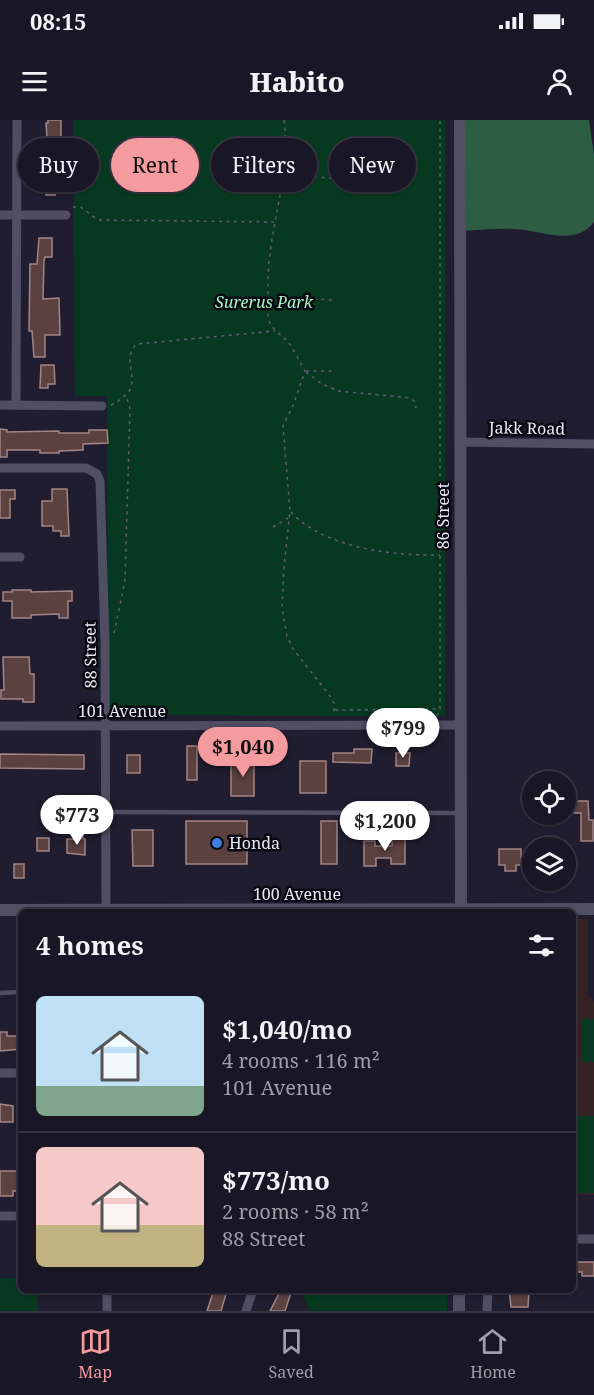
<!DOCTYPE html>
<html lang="en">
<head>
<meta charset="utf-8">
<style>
  :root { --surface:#191625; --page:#221f2d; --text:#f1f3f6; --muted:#9f9fa7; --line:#373542; --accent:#f49b9f }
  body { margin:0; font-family:"Noto Serif",serif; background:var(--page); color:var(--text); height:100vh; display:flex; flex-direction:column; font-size:22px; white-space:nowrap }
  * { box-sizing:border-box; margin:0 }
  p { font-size:20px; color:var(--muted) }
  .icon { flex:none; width:33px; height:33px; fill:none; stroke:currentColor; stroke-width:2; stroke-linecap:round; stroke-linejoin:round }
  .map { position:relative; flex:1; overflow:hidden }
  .side { position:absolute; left:18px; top:789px; width:558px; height:384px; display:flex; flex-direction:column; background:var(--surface); border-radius:9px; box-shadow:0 2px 4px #0004,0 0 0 2px var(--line) }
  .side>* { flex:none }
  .guide { position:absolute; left:18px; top:18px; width:558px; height:54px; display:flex; gap:12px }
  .buttons { position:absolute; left:522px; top:651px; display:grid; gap:12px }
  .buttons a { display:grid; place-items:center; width:54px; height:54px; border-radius:50%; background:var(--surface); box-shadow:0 2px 4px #0004,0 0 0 2px var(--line); font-size:30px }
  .price { position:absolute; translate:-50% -51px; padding:0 14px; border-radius:21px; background:#fff; color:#222; font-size:20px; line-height:39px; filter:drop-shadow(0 2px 3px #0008) }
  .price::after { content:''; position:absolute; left:50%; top:36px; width:18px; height:14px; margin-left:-9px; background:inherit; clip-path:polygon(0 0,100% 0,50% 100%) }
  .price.selected { background:var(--accent); color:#111 }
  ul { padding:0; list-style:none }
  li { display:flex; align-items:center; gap:18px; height:150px; padding:0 18px }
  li+li { border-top:2px solid var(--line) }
  li span { display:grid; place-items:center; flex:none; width:168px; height:120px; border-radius:9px; color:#555 }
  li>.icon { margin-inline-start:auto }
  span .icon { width:72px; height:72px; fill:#fffc; stroke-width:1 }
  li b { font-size:26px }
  h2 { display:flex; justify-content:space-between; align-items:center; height:72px; padding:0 18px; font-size:26px }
  .tag { padding:0 21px; border-radius:27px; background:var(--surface); box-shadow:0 2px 4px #0004,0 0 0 2px var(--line); font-size:21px; line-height:54px }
  .tag.selected { background:var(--accent); color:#111 }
  .status { display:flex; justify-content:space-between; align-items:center; height:42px; padding:0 30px; background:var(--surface); direction:ltr }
  .status svg { height:16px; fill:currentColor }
  header { display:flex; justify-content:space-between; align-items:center; height:78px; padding:0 18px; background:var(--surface); font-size:27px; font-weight:800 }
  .tab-bar { display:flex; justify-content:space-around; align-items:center; height:84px; border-top:2px solid var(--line); background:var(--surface); font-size:16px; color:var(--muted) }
  .tab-bar a { display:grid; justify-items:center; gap:3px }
  .tab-bar .selected { color:var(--accent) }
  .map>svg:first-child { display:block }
</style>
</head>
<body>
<div class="status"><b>08:15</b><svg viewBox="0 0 49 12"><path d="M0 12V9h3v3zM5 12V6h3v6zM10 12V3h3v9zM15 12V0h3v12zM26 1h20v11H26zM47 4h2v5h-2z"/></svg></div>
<header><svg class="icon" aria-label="menu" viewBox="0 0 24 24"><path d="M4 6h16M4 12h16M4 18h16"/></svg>Habito<svg class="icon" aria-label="person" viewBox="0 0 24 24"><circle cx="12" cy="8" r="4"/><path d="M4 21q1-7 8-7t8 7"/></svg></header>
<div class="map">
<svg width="594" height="1191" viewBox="0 0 594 1191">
  <rect width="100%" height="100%" fill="#211d31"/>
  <path fill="#352225" d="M573,799H588V876L594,881V1075H573Z"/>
  <g fill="#073921">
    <path d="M73,0H445V596L108,595L107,276H75Z"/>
    <rect x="581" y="899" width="13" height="43"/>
    <rect x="573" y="996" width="21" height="77"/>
    <path d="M0,1158H21V1170H37V1191H0Z"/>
    <path d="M293,1170H448L447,1191H310L302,1173Z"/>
  </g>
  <path fill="#2d5d42" d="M464,0H589L594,35V102C575,128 538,109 512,109C497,108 480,110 464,111Z"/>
  <g fill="#5b4140" stroke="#a28483" stroke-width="1.5">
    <path d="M48,0H61V72H54L55,75H46V63H48L46,33H48L46,3H48Z"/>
    <path d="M39,118H52V137H45L44,140L43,179L59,178L60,215H45V237H34L32,211H29L30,144H37Z"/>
    <path d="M41,245H54L55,264H48V268H40Z"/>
    <path d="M0,309L7,310V312L59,311V313H89V310H107L108,323L83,324V330L59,331V333H40V330H7V337H0Z"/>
    <path d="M52,369H67L69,416H61V411H53V406H42V381H52Z"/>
    <path d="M0,370H15V379H10V398H0Z"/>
    <path d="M12,470H31V472L72,471V481H68V498H59V494L31,495V498H12V481H3V472H12Z"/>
    <path d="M3,537H29L30,554H34V582H23V579H1V570H4Z"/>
    <rect x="187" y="626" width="10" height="34"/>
    <path d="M354,629H372L371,643L333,642V633H354Z"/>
    <path d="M396,633H410L409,646H396Z"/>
    <path d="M0,634L84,635V649L0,648Z"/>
    <rect x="127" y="635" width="13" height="18"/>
    <rect x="231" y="639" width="23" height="37"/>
    <rect x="300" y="641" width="26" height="32"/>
    <path d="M574,681H588L589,700H593V721H581V693H574Z"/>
    <rect x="186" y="701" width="61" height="43"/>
    <rect x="321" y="701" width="16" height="43"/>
    <path d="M132,710H153V746H133Z"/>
    <path d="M76,715H83V719H85V735L67,733V719H76Z"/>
    <rect x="37" y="718" width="12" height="13"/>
    <path d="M392,719H405V744H391V738H376V746H364V721H375V726H392Z"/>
    <path d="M499,729H521V745H516V751H505V745H499Z"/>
    <rect x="14" y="744" width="10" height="14"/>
    <path d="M0,912H7V916H21V929L0,931Z"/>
    <path d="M0,984L13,986V1002H0Z"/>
    <path d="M0,1051H21V1071H13V1076H0Z"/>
    <path d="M573,1142H594V1156H582V1152H573Z"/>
    <path d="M214,1170L226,1174L221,1191H207Z"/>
    <path d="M281,1170L291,1173L285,1191H270Z"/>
    <path d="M509,1170H529L528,1187H511Z"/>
  </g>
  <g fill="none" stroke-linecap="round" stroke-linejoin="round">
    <g stroke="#615e6f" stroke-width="1.5" stroke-dasharray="3 4.5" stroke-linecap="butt">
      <path d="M284,0C292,57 266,113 268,170C268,181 266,193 270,203C274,211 283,216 289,223C295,232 300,242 305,251L293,286L283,305L290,391L284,447L282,488L287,516L293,529L330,576L334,583V595"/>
      <path d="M284,56L334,58"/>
      <path d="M73,87H81L94,97L100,100L274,102"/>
      <path d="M269,183L307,179L335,180"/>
      <path d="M306,251H335"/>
      <path d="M306,252L322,264L339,271L410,278L414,281L416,288"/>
      <path d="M111,285C117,283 118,281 123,277C144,263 119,239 137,224L275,211"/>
      <path d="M291,392C324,428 393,436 440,435"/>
      <path d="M273,407L290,397"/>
      <path d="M114,513L125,461L130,288L126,276"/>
      <path d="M335,590L438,589"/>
      <path d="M437,596L440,589V0"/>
    </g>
    <g stroke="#514d63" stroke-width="4.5">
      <path d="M106,692L460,693"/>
      <path d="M0,873L21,872"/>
    </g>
    <g stroke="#514d63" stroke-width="9">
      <path d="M0,95H66"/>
      <path d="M0,285L102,286"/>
      <path d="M16,285L17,0"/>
      <path d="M459,322L594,324"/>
      <path d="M0,348H86L97,354L100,361L105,521L106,792"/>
      <path d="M0,437H20"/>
      <path d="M0,606L460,605"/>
      <path d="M0,953H21"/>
      <path d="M0,1096H21"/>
      <path d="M573,1119H594"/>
      <path d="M107,1170V1191"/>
      <path d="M246,1191L253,1170"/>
      <path d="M487,1191L488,1170"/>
    </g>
    <g stroke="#514d63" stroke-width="12">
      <path d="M460,0L461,792"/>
      <path d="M0,790L594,789"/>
      <path d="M459,1191V1170"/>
    </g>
  </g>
  <circle fill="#3f7fe0" stroke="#0a0911" stroke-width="2" cx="217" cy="723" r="6"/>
  <g text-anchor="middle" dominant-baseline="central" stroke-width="5" stroke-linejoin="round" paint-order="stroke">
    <g font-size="16" font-style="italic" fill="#a7f4c5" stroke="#0a0911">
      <text x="264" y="182">Surerus Park</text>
    </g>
    <g font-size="16" fill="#e9e8f5" stroke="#0a0911">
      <text transform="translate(527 308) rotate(1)">Jakk Road</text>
      <text transform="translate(443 396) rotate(-90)">86 Street</text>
      <text transform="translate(90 535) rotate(-91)">88 Street</text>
      <text x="122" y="591">101 Avenue</text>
      <text x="297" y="774">100 Avenue</text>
    </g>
    <g font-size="16" fill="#e9e8f5" stroke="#0a0911" text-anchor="start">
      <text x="229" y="723">Honda</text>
    </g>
  </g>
</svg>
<div class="buttons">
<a><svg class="icon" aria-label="locate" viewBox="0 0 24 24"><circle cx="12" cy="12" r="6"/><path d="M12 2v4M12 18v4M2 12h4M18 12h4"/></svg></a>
<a><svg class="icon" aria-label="layers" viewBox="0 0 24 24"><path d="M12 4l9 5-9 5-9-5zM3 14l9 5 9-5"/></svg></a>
</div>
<b class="price" style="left:403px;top:639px">$799</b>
<b class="price selected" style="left:243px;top:658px">$1,040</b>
<b class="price" style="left:77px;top:726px">$773</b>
<b class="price" style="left:385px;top:732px">$1,200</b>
<div class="guide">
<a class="tag">Buy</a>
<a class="tag selected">Rent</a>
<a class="tag">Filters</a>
<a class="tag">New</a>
</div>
<section class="side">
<h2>4 homes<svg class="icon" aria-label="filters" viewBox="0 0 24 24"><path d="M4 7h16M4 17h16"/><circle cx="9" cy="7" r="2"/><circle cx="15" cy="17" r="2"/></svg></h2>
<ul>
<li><span style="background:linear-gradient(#bfe0f5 75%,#7fa58c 0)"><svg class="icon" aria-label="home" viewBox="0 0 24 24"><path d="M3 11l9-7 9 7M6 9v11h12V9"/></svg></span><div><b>$1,040/mo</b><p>4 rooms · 116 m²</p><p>101 Avenue</p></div></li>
<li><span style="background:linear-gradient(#f6c9c9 65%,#c2b280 0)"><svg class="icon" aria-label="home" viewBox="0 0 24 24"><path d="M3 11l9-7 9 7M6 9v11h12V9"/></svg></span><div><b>$773/mo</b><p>2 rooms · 58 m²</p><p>88 Street</p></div></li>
</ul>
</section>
</div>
<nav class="tab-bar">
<a class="selected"><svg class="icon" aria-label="map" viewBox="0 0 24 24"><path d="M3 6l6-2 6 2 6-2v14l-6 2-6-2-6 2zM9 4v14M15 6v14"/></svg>Map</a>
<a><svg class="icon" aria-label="saved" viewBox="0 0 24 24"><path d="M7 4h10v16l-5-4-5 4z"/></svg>Saved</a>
<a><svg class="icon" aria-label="home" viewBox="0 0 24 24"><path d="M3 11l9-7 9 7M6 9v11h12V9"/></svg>Home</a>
</nav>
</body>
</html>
